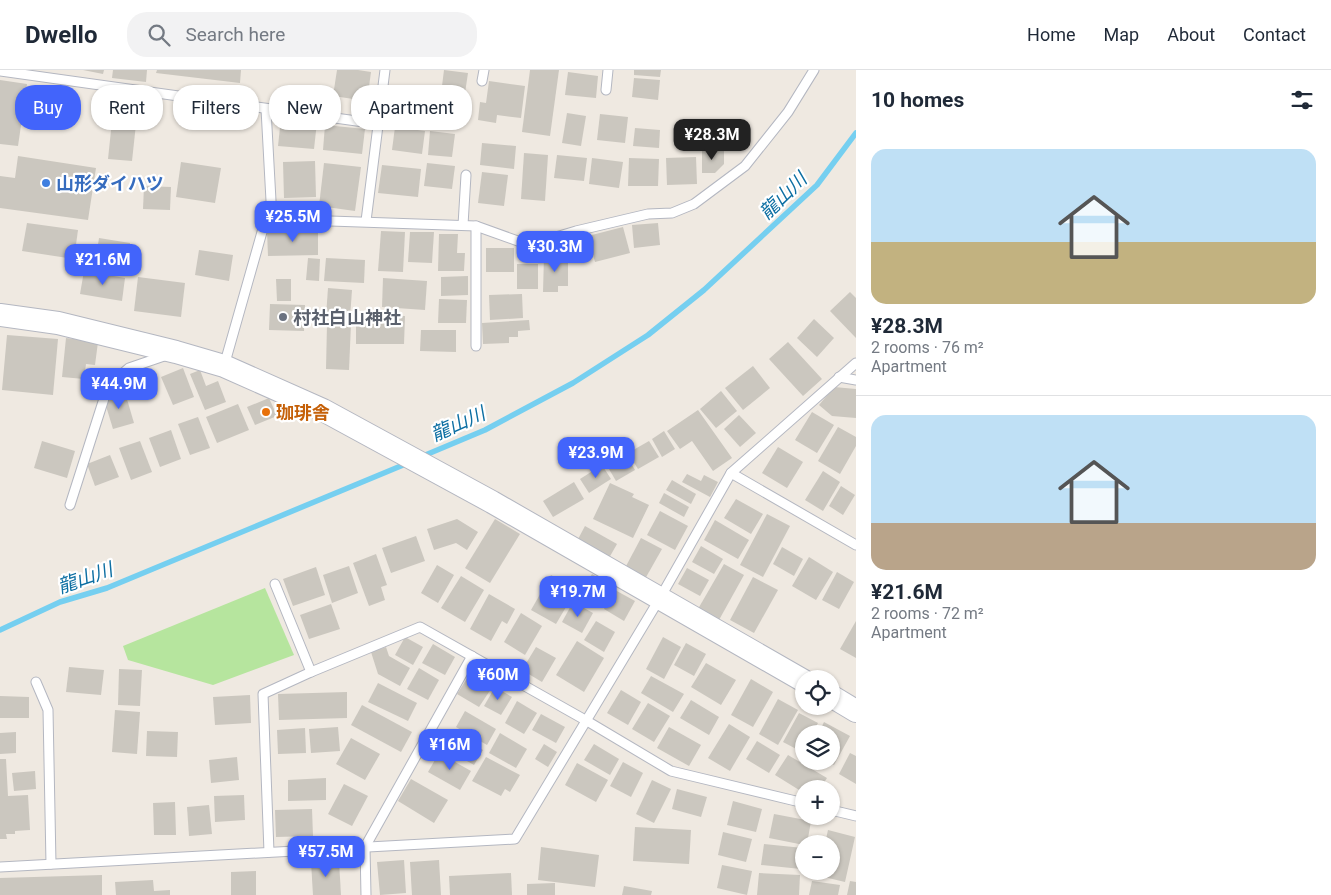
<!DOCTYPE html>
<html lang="en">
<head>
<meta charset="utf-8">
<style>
  :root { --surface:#fff; --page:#f2f2f3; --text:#1f2937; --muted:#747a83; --line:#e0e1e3; --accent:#4264fb }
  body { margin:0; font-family:Roboto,"Noto Sans JP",sans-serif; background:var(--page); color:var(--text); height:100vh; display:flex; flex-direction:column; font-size:19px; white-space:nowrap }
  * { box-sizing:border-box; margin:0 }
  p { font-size:16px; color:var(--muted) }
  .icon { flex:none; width:28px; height:28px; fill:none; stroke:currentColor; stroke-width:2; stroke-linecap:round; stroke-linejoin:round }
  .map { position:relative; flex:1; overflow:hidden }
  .sheet { display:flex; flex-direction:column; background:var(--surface); width:475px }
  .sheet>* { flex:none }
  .top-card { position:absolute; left:15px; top:15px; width:475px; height:45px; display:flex; gap:10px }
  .tools { position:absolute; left:795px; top:600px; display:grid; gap:10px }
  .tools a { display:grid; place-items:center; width:45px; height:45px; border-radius:50%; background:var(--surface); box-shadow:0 1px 4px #0004; font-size:25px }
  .price { position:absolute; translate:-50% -42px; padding:0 11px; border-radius:10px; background:var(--accent); color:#fff; font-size:16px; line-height:32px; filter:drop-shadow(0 1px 2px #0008) }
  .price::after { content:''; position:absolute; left:50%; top:30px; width:15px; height:11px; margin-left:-8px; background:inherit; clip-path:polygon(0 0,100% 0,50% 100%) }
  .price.on { background:#222; color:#fff }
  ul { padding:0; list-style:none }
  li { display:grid; align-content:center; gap:10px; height:265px; padding:0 15px }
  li+li { border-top:1px solid var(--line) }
  li span { display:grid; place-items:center; height:155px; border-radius:15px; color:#555 }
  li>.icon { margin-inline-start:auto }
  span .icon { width:90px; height:90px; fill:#fffc; stroke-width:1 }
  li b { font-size:21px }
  h2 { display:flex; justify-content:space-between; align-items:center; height:60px; padding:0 15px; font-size:21px }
  .chip { padding:0 18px; border-radius:20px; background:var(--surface); box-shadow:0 1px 4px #0004; font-size:18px; line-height:45px }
  .chip.on { background:var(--accent); color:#fff }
  header { display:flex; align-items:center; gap:30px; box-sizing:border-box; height:70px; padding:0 25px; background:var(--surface); border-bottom:1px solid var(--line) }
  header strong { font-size:24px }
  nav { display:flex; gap:28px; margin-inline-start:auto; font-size:18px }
  .search { width:350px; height:45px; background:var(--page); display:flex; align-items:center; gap:12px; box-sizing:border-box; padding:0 18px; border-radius:20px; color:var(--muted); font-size:19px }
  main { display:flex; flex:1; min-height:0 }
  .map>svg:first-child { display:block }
</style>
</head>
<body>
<header>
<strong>Dwello</strong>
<div class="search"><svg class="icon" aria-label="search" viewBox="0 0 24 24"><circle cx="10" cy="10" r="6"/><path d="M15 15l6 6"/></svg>Search here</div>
<nav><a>Home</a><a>Map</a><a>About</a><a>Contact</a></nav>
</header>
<main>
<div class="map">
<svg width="856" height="825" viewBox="0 0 856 825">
  <rect width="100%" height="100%" fill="#efe9e1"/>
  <path fill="#b6e59e" d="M265,518L294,585L213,615L128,590L123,576Z"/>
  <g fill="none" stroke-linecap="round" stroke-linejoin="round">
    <g stroke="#75cff0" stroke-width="5.5">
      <path d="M423,386L485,360L573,313L648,265L704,220L817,115L856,63"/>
      <path d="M0,560L60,532L107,518L408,393"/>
    </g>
  </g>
  <g fill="#cbc7bf">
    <path d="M83,0H104L103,4Z"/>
    <path d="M113,0H147L146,12L112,8Z"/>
    <path d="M157,0H241L240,13L156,3Z"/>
    <path d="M337,0H358L371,2L367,31L333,26Z"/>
    <path d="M444,0L468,3L462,43L439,40Z"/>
    <path d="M530,0H559L550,66L522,62Z"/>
    <path d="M634,0H661L660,7L634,5Z"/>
    <path d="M568,2L598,6L596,28L565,25Z"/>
    <path d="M634,8L660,10L658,30L632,27Z"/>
    <path d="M0,10L27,14L18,76L0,74Z"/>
    <path d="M489,11L525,16L521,48L497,45L496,53L478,50L480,32L486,33Z"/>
    <path d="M567,43L586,46L581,76L562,73Z"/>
    <path d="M600,44L628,47L625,73L597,70Z"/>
    <path d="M281,48L317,52L314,79L278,76Z"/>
    <path d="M112,51L136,54L132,91L108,89Z"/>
    <path d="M325,55L365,59L362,84L323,80Z"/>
    <path d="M395,57L425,61L422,84L392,80Z"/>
    <path d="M635,58L660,60L659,78L633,76Z"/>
    <path d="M430,61L455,64L452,87L428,85Z"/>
    <path d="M482,73L516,76L514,99L480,95Z"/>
    <path d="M702,80H724V94L715,103H702Z"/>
    <path d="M524,83L548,85L545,131L521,129Z"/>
    <path d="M557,85L587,88L584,111L554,108Z"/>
    <path d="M18,86L96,98L88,150L0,138V106L15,108Z"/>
    <path d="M696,87L697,114L667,115L666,88Z"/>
    <path d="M592,88L623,92L619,118L589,114Z"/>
    <path d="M629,88L659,89L658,116H628Z"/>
    <path d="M315,91L316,127L284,128L283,92Z"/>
    <path d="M181,92L221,98L215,133L176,127Z"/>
    <path d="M324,93L361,97L355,141L319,136Z"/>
    <path d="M427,93L455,96L452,119L424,116Z"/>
    <path d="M382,95L421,99L418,127L378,123Z"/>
    <path d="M482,102L508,105L504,136L478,133Z"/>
    <path d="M144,116L171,117L170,140L143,139Z"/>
    <path d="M27,153L78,160L74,189L22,181Z"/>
    <path d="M658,153L660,175L634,178L632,155Z"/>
    <path d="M623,157L630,183L595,192L588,166Z"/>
    <path d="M318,159V185L268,186L267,161Z"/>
    <path d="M381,161L405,162L403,202L378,201Z"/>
    <path d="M410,162H434L432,193L408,192Z"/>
    <path d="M439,164H458L457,183H465L464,201H438Z"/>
    <path d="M99,168L130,173L127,198L95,194Z"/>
    <rect x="486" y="178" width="28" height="24"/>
    <path d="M199,180L233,185L229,211L195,205Z"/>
    <path d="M544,186H568V216H558V222H543Z"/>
    <path d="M308,188L320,189L319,211L306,210Z"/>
    <path d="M326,188L365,190L364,213L324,211Z"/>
    <rect x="517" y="194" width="21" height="25"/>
    <path d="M84,201L125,208L122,231L80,224Z"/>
    <path d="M468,206V225L441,226V207Z"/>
    <path d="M138,207L185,213L181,247L134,241Z"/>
    <path d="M383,208L427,211L425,240L382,237Z"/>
    <path d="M276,209H291V231H277Z"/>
    <path d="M328,218L352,220L350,248L326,246Z"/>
    <path d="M850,222L856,228V268L830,241Z"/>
    <path d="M522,224L523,248L490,250L489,225Z"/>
    <path d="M439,229L467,230L466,253H438Z"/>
    <path d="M270,234L305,235L304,261L269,260Z"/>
    <path d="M356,245L405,246L404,274H356Z"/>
    <path d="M814,249L834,268L817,287L797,268Z"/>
    <path d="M529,250L530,260L518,261V267H509V273L483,274L482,253Z"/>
    <path d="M327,254H351L349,300L326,299Z"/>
    <path d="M421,260H456V282L420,281Z"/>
    <path d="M7,265L58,269L53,325L2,320Z"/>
    <path d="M66,268L98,272L95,295L86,294L84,309L62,307Z"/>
    <path d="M788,272L822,309L803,326L769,289Z"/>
    <path d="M753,296L770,318L743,340L725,318Z"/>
    <path d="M183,298L194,327L173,335L161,307Z"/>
    <path d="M200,300L206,316L218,311L226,332L205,340L190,304Z"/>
    <path d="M834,317L856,319V348L832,346L819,335Z"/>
    <path d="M124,319L134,353L113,359L106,336L114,322Z"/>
    <path d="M721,321L737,341L716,358L700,339Z"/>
    <path d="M269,328L277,346L255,355L247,337Z"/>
    <path d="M238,334L249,360L217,373L206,347Z"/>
    <path d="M698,340L732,388L713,401L692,371L680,379L667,361Z"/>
    <path d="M812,342L834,355L817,383L795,370Z"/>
    <path d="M739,345L756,363L740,377L724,359Z"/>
    <path d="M198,347L210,378L190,385L178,354Z"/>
    <path d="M838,357L856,367V376L840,404L818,391Z"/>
    <path d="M171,360L181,389L160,397L149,368Z"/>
    <path d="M664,361L675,379L662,387L652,369Z"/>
    <path d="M42,371L75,381L67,408L34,398Z"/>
    <path d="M140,371L152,402L131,410L119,378Z"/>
    <path d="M649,371L659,387L638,399L628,383Z"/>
    <path d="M778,377L803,392L787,418L762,403Z"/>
    <path d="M625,383L635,400L616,411L606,394Z"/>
    <path d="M110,385L119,407L95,416L87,394Z"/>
    <path d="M602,395L611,409L589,423L580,409Z"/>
    <path d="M823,401L840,412L823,441L805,430Z"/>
    <path d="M687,404L701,411L704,405L718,412L710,427L682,412Z"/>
    <path d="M672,410L696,424L691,434L666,420Z"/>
    <path d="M574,412L584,429L553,447L543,431Z"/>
    <path d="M610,413L634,424L632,427L649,435L633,468L593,449Z"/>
    <path d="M841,416L855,425L843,445L829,436Z"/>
    <path d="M664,423L689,437L684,447L659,433Z"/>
    <path d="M736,429L763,444L751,464L724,448Z"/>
    <path d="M660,441L688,456L675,480L647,465Z"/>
    <path d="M767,444L790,456L763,507L740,495Z"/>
    <path d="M457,449L478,462L467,480L456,473L434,480L427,459Z"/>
    <path d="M495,449L520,464L490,513L465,498Z"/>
    <path d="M715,450L749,470L738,489L704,470Z"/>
    <path d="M585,456L617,474L609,488L577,471Z"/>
    <path d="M416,466L425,491L391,503L382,478Z"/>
    <path d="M641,468L662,479L645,509L625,498Z"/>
    <path d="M701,476L723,489L714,504L692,492Z"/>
    <path d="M782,477L803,489L794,506L773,494Z"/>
    <path d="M376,484L387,515L381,517L385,530L369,536L353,493Z"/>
    <path d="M809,487L833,502L816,530L792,516Z"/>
    <path d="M724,494L744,505L719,550L698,539Z"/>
    <path d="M437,495L454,505L438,533L421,523Z"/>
    <path d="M349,496L358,523L332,533L323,505Z"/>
    <path d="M316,497L325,525L293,536L283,509Z"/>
    <path d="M687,498L709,510L700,526L678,514Z"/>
    <path d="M837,502L854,512L839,539L822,530Z"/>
    <path d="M592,504L611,515L600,535L580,523Z"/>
    <path d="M551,505L576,520L556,554L531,540Z"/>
    <path d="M461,506L484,520L465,552L441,538Z"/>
    <path d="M753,507L778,520L754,563L730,550Z"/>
    <path d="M615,520L635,531L624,551L604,539Z"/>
    <path d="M489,524L515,539L507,554L502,551L491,571L470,559Z"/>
    <path d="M573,532L593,543L582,563L562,552Z"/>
    <path d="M331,534L340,559L309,569L300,545Z"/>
    <path d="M521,543L542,556L525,585L504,572Z"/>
    <path d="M596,551L615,562L604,582L584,570Z"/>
    <path d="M856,551V588L840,579Z"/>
    <path d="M405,567L423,577L413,595L395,585Z"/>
    <path d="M663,567L681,577L664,609L646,599Z"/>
    <path d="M577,571L604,588L584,622L556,605Z"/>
    <path d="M686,573L706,584L694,606L674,595Z"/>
    <path d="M433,574L455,587L445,605L422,593Z"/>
    <path d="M386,577L389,586L410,598L400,616L378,604L371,582Z"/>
    <path d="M536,577L556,588L542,612L522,600Z"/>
    <path d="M706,593L736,610L721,635L691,617Z"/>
    <path d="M69,597L104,600L101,625L66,622Z"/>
    <path d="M419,598L439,610L428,630L407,619Z"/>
    <path d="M119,599L142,600L140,636L118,635Z"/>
    <path d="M471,602L493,616L479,637L457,624Z"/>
    <path d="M651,606L684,624L673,642L641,623Z"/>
    <path d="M751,609L773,622L753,657L731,645Z"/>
    <path d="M378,613L417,633L408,651L368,632Z"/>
    <path d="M495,617L512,627L501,645L484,636Z"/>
    <path d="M621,620L641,632L628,655L607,643Z"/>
    <path d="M347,622V648L279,650L278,624Z"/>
    <path d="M250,625L251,653L215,655L213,627Z"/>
    <path d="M0,626L29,627V648H0Z"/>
    <path d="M778,629L798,640L778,675L759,664Z"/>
    <path d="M691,630L719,647L709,665L680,648Z"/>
    <path d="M517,631L537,643L524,664L505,653Z"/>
    <path d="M648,633L670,646L654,672L632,659Z"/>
    <path d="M362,635L412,662L401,682L351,655Z"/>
    <path d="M115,640L140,642L137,684L112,682Z"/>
    <path d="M465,641L496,659L487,675L456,657Z"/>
    <path d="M799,643L818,653L812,664H804V678L802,682L783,672Z"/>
    <path d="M541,644L565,657L556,673L532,660Z"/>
    <path d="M824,652L850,666L834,695L827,691H831V664H818Z"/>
    <path d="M729,654L750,667L730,701L708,688Z"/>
    <path d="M338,657L340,681L311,683L309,659Z"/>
    <path d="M669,657L701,675L689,696L657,678Z"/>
    <path d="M305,658L306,683L278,684L277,660Z"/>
    <path d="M147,661L178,662L177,687L146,686Z"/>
    <path d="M16,662V683L0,684V663Z"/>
    <path d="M452,662L483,680L474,695L444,678Z"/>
    <path d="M500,663L527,679L516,698L489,683Z"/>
    <path d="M351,668L380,684L365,710L336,694Z"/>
    <path d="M757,671L780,685L769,703L746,689Z"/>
    <path d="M544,674L557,682L548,697L535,689Z"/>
    <path d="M594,674L619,689L610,705L584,690Z"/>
    <path d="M439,683L471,701L460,720L428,702Z"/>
    <path d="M850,683L856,686V714L839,704Z"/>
    <path d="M788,685L827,708L820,719H804V723L775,705Z"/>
    <path d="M237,687L239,710L211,713L209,690Z"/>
    <path d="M486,687L520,705L510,722L505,719L501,726L472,711Z"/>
    <path d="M0,689H6L8,726L28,725L30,760L15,761V764H6L7,769H0Z"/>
    <path d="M623,692L643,703L631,727L610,716Z"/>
    <path d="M577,693L608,710L596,732L565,715Z"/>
    <path d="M35,701L36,719L14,721L12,703Z"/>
    <path d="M326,708V730L288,731V710Z"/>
    <path d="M411,709L448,730L434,753L398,731Z"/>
    <path d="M652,710L671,719L654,753L636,744Z"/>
    <path d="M344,714L368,726L352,756L328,744Z"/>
    <path d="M677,719L707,727L701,747L672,739Z"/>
    <path d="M244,725L245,750L215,752L214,726Z"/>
    <path d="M733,731L762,739L756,762L727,755Z"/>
    <path d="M175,732L176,765H154L153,733Z"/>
    <path d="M209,735L212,764L189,766L187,737Z"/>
    <path d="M312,739L313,766L276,767L275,740Z"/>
    <path d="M774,744L811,751L807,774L804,775L769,768Z"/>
    <path d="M635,757L691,760L689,794L633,791Z"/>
    <path d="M828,760L855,767L845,812L803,802L831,801V774H813L815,766L826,769Z"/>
    <path d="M723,762L752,769L746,792L718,785Z"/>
    <path d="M764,774L803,778L801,799L761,795Z"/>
    <path d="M541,777L599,785L595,817L538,810Z"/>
    <path d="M404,790L406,823L380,825L377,792Z"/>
    <path d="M439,790L441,825H412L410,792Z"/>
    <path d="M339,791L341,825H313L311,792Z"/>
    <path d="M722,795L752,801L747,825L717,818Z"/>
    <path d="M256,801V825H231V802Z"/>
    <path d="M511,803L512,825H450L449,806Z"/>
    <path d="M759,803L800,805L799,825H757Z"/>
    <path d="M102,805V825H0V808Z"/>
    <path d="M153,810L154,821L170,820V825H116L115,812Z"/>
    <path d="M812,811L840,815L838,825H809Z"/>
    <path d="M850,811L856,812V825H847Z"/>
    <path d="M555,813V825H527V814Z"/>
    <path d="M624,816L652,821L651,825H622Z"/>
  </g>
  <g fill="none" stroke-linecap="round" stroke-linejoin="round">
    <g stroke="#b4b7c1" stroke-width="11">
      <g id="service">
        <path d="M0,1L378,54"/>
        <path d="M482,11L484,0"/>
        <path d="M606,20L608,0"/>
        <path d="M266,39L272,149"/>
        <path d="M366,151L385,0"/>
        <path d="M463,155L466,105"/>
        <path d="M476,276V156"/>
        <path d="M224,296L264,155L272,149L476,156L529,175L576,161L648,144L672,143L694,134L745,96L788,42L814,0"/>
        <path d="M839,307L856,310"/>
        <path d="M731,403L856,475"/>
        <path d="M70,435L108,316L129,298L167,285"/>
        <path d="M275,514L311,602"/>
        <path d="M36,612L48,640L51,794"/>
        <path d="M831,740L856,746"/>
        <path d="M269,782L263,624L311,602L420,557L587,651L671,701L804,733"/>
        <path d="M0,797L515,769L660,528L731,403L856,293"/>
        <path d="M366,825L365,777L472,586"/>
      </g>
    </g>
    <g stroke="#b4b7c1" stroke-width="24">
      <g id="tertiary">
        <path d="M0,245L58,253L176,282L224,296L323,340L492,432L804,611"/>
        <path d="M831,626L856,641"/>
      </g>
    </g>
    <use href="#service" stroke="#fff" stroke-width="9"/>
    <use href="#tertiary" stroke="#fff" stroke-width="22"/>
  </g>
  <circle fill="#3f7fe0" stroke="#fff" stroke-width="2" cx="46" cy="113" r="5"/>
  <circle fill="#6b7280" stroke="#fff" stroke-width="2" cx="283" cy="247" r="5"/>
  <circle fill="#e8710a" stroke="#fff" stroke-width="2" cx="266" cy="342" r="5"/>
  <g text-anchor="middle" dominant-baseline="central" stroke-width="4.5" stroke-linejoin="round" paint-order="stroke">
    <g font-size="18" font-weight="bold" fill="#366cbe" stroke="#fff" text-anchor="start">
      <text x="56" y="113">山形ダイハツ</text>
    </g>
    <g font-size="18" font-weight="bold" fill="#5b616d" stroke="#fff" text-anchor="start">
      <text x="293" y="247">村社白山神社</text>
    </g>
    <g font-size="18" font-weight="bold" fill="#c56008" stroke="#fff" text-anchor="start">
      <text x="276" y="342">珈琲舎</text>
    </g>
    <g font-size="19" font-style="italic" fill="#0d6fa3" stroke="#fff">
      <text transform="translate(783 126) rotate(-44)">龍山川</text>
      <text transform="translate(458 354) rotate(-24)">龍山川</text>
      <text transform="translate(85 508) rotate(-19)">龍山川</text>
    </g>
  </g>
</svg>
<div class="tools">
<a><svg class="icon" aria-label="locate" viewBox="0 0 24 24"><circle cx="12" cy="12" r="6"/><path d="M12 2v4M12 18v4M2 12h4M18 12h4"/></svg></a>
<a><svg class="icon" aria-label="layers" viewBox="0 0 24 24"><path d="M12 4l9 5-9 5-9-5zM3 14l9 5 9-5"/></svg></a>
<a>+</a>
<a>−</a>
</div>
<b class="price on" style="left:712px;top:91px">¥28.3M</b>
<b class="price" style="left:293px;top:173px">¥25.5M</b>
<b class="price" style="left:555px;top:203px">¥30.3M</b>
<b class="price" style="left:103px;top:216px">¥21.6M</b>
<b class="price" style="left:119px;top:340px">¥44.9M</b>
<b class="price" style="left:596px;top:409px">¥23.9M</b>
<b class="price" style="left:578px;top:548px">¥19.7M</b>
<b class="price" style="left:498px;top:631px">¥60M</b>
<b class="price" style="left:450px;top:701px">¥16M</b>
<b class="price" style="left:326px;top:808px">¥57.5M</b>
<div class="top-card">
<a class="chip on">Buy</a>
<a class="chip">Rent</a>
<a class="chip">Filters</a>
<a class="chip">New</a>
<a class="chip">Apartment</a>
</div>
</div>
<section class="sheet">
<h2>10 homes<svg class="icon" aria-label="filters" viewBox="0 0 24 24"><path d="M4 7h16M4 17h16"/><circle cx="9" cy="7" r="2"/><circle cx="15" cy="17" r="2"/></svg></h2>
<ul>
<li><span style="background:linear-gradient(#bfe0f5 60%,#c2b280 0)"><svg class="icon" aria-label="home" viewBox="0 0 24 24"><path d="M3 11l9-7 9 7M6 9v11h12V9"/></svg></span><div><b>¥28.3M</b><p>2 rooms · 76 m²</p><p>Apartment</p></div></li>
<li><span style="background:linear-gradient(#bfe0f5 70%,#b9a48a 0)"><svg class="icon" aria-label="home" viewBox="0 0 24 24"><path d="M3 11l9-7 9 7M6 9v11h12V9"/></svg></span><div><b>¥21.6M</b><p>2 rooms · 72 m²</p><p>Apartment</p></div></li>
</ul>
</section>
</main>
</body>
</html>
